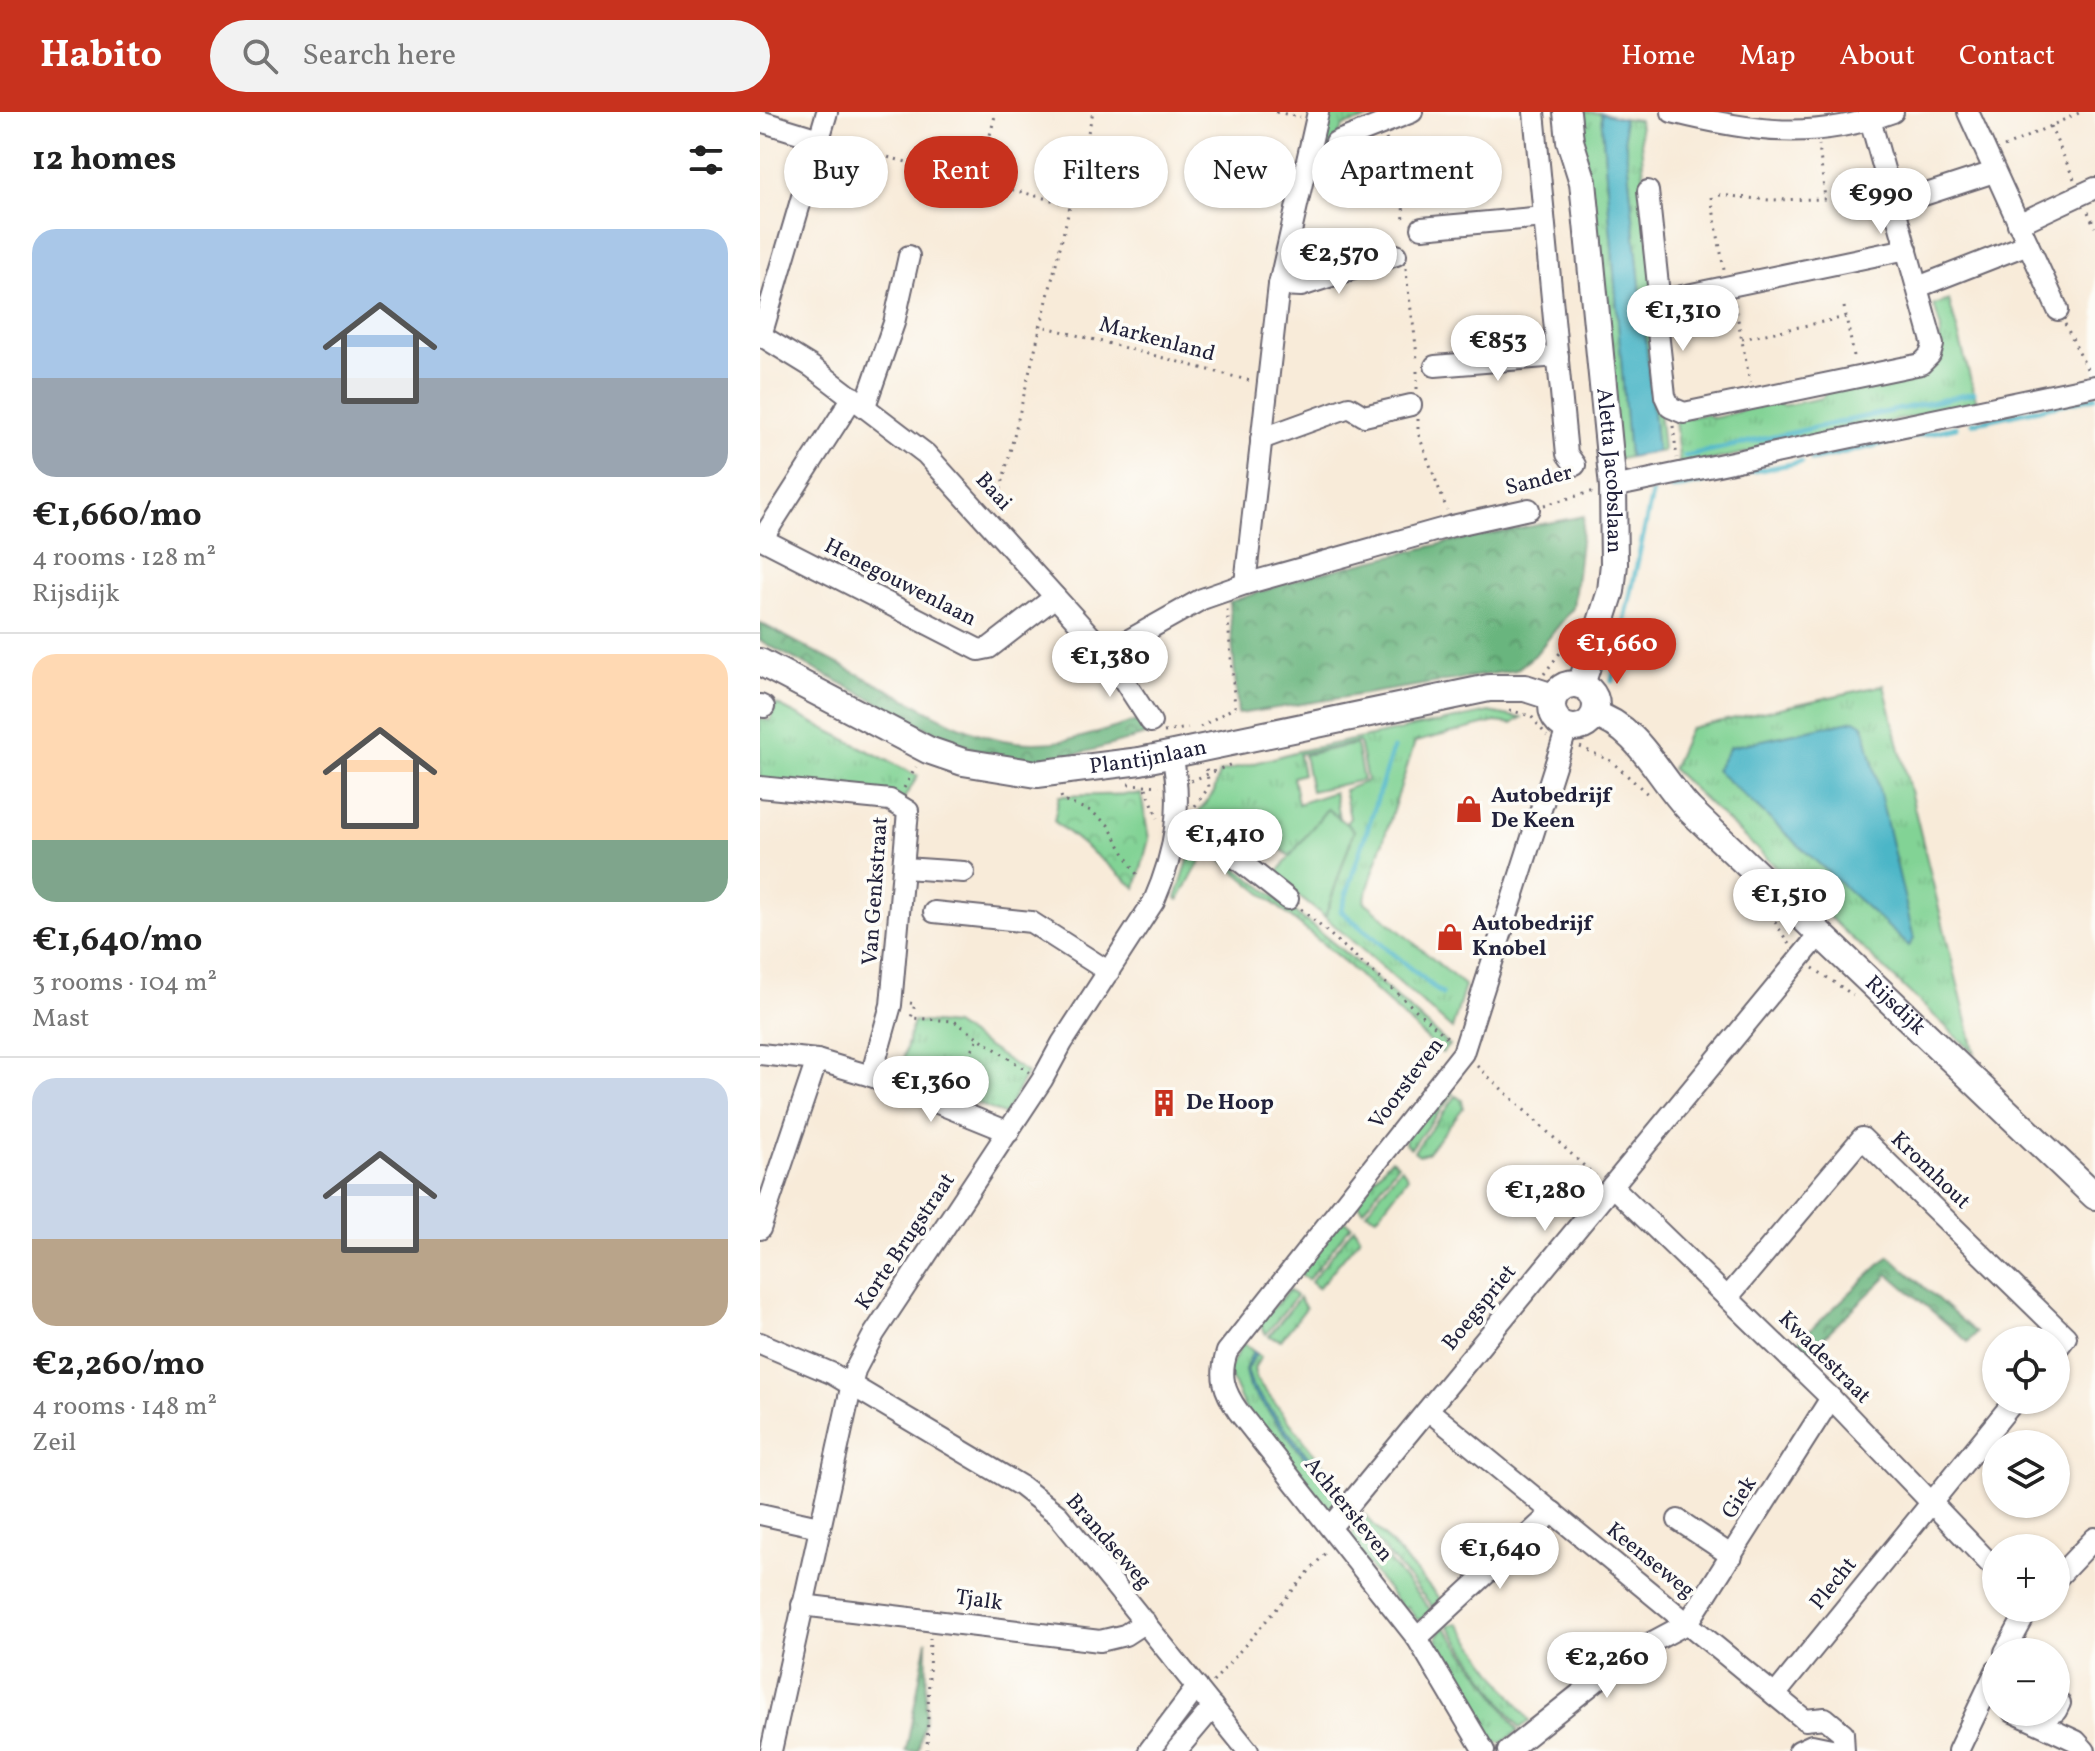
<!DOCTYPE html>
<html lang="en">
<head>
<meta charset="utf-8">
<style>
  :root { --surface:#fff; --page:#f2f2f2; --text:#222; --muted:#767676; --line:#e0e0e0; --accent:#c8321e }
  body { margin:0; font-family:Vollkorn,serif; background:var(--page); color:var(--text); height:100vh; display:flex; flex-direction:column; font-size:30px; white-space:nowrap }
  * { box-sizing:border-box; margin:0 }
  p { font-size:26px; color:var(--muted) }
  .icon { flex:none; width:44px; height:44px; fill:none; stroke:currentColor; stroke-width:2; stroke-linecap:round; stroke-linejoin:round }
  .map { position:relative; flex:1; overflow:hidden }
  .drawer { display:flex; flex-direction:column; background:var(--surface); width:760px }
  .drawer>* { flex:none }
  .banner { position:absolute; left:24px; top:24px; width:760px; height:72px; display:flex; gap:16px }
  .tools { position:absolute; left:1222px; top:1214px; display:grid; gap:16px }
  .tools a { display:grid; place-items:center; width:88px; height:88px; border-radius:50%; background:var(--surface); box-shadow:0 2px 6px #0004; font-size:40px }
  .price { position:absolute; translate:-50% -68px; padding:0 18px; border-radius:28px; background:#fff; color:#222; font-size:26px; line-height:52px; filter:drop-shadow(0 2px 4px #0008) }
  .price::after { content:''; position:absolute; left:50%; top:48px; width:24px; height:18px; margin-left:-12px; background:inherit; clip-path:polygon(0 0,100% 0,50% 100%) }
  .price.on { background:var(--accent); color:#fff }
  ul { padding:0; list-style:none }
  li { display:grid; align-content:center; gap:16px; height:424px; padding:0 32px }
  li+li { border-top:2px solid var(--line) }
  li span { display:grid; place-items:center; height:248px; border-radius:24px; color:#555 }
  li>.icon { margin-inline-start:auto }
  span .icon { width:144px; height:144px; fill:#fffc; stroke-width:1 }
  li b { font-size:34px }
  h2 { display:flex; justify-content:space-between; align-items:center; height:96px; padding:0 32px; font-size:34px }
  .pill { padding:0 28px; border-radius:36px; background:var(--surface); box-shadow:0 2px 6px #0004; font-size:28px; line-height:72px }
  .pill.on { background:var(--accent); color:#fff }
  header { display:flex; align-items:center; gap:48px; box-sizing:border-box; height:112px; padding:0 40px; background:var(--accent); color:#fff }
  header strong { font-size:38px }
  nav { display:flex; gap:44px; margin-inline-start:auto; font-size:28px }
  .search { width:560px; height:72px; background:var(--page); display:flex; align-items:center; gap:20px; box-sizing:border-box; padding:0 28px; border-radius:44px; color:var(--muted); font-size:30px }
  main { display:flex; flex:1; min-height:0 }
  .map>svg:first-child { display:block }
</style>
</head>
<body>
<header>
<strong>Habito</strong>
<div class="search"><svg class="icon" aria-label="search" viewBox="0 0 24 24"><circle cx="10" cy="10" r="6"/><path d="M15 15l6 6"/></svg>Search here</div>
<nav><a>Home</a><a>Map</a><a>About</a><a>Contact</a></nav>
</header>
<main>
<section class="drawer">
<h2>12 homes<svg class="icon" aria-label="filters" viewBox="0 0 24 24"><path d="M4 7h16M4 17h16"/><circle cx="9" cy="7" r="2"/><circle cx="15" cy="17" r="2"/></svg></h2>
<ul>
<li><span style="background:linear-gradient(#a9c7e8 60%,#9aa5b1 0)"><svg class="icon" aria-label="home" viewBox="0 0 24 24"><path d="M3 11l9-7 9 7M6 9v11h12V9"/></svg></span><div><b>€1,660/mo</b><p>4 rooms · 128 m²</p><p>Rijsdijk</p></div></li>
<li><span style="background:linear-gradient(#ffd9b3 75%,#7fa58c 0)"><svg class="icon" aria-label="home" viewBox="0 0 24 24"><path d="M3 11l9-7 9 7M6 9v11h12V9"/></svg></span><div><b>€1,640/mo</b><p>3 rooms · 104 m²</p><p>Mast</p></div></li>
<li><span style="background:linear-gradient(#c9d6e8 65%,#b9a48a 0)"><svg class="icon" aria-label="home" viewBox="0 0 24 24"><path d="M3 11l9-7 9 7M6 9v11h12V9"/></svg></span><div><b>€2,260/mo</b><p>4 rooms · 148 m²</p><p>Zeil</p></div></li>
</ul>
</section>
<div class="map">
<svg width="1335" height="1639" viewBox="0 0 1335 1639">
  <defs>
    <pattern id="grass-tufts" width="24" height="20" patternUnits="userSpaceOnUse" patternTransform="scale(2)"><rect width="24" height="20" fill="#82d395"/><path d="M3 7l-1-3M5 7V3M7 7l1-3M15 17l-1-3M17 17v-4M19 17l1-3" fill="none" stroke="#70b581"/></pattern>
    <pattern id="forest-crowns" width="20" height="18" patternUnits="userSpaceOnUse" patternTransform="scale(2)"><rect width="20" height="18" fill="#69b57e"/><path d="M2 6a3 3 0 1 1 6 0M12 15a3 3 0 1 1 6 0" fill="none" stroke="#569368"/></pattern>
    <pattern id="park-crowns" width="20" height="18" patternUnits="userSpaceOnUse" patternTransform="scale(2)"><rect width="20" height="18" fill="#82d395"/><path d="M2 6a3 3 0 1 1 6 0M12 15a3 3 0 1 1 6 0" fill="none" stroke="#70b581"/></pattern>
  </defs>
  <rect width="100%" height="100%" fill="#fdfcf7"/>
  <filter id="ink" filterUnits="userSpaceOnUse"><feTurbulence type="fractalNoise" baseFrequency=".0125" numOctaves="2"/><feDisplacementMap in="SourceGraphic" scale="16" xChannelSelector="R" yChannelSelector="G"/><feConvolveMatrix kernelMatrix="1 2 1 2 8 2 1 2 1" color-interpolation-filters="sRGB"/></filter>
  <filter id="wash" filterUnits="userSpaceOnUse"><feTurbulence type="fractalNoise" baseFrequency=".006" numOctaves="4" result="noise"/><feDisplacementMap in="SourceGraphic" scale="32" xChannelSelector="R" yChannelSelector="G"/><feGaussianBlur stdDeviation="1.8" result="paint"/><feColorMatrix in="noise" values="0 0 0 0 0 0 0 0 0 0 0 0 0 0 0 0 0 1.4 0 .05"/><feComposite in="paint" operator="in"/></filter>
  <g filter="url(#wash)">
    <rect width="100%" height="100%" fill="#f8ebd9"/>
    <g fill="url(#grass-tufts)" stroke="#527a68" stroke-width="2">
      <path d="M571,0H631L583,14L572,37H561Z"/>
      <path d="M823,0L841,1L869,345L856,348L818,17L822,16Z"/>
      <path d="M863,6L879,8L895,187L890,197L903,339L897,340Z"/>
      <path d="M1189,188L1217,291L920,355L915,308L946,302L953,306C976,302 993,293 1016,288L1022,294L1062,286L1067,278L1101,271L1111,276L1133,271L1140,264L1171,256L1178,250L1181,217L1174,193Z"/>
      <path d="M1124,573L1215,942L912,657L930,616Z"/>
      <path d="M16,592L158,664L143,688L0,668V606L10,609Z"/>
      <path d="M729,600L761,606L752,612L735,610L655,630L604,789L705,874L692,917L565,805L594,718L586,711L590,706L584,678L607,669L599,630L539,642L543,662L533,665L538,692L574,680L579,706L567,697L530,744L500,721L481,744L437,711L439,700L454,680L459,661L538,639Z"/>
      <path d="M435,727C528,790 607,857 689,933L682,941L581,847L453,741L443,744L419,788L416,786Z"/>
      <path d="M153,909L194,913L267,961L245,1003L140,960Z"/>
      <path d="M688,978L693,982L651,1036L645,1032L646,1024L681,980Z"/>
      <path d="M696,984L702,988L703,996L667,1041L659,1043L654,1039Z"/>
      <path d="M631,1047L638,1052L603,1098L596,1087Z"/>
      <path d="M641,1055L648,1065L617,1105L606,1100Z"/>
      <path d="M585,1109L591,1113L548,1168L541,1163L542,1157L579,1110Z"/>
      <path d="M594,1115L600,1126L558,1176L551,1170Z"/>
      <path d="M529,1178L536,1184L506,1222L499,1211Z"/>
      <path d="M539,1186L546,1196L521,1228L509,1224Z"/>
      <path d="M483,1231L493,1239L485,1258L489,1275L579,1390L571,1401L485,1297L468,1259Z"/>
      <path d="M496,1241L501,1245L494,1256L496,1267L586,1382L582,1387L492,1274L487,1258Z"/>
      <path d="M605,1403L681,1488L673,1495L597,1406Z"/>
      <path d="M594,1409L671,1498L663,1508L656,1507L647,1494L643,1497L587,1426L595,1420L590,1415Z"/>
      <path d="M698,1511L770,1609L760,1616L688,1513Z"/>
      <path d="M685,1515L731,1576L758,1619L742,1631L730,1630L675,1544L679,1541L677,1524Z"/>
    </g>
    <g fill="url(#forest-crowns)" stroke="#466c5c" stroke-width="2">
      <path d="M824,404L813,496L775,543L756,558L478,602L469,490L552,463L689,430Z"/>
      <path d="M0,511C44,534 87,557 131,579C170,600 211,625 256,630C299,635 337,621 376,609L386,623C342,635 301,651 255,646C208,641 165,615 125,594C83,572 42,551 0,529Z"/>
      <path d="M1129,1144L1216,1221L1208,1230L1129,1162L1041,1247L1030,1237Z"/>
      <path d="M167,1528L166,1602L158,1639H146Z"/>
    </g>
    <path fill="url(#park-crowns)" stroke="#527a68" stroke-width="2" d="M381,682L389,727L376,776L294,709L299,684Z"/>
    <g fill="#82d395" stroke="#527a68" stroke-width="2">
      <path d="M596,632L603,668L551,679L544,643Z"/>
      <path d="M567,697L594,718L565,805L514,765Z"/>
    </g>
    <g fill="#4bb6c7" stroke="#366c81" stroke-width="2">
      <path d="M841,1L863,6L897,340L869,345Z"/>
      <path d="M1095,608L1103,613L1106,622L1154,827L1149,834L956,658L970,635Z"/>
      <path d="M493,1239L496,1241L487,1258L492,1274L575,1379L573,1381L489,1275L485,1258Z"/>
    </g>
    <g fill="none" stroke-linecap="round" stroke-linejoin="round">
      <g stroke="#4bb6c7" stroke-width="5">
        <path d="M1213,311L1335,285"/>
        <path d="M925,344L1214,281"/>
        <path d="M1052,348L1196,315"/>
        <path d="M990,360L1041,350"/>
        <path d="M971,365L979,363"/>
        <path d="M912,377L959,367"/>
        <path d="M852,569L892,382"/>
        <path d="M633,637L581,799L682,882"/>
      </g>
    </g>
  </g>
  <g filter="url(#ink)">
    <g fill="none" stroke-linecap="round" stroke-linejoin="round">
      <g stroke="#6d6872" stroke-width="24">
        <g id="minor">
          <path d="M774,0L807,342L815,353"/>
          <path d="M912,0C992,20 1053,29 1133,0"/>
          <path d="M1108,0L1173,233L1170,243L1161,252L924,301L910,295L905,284L896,201L903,188L1147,137"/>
          <path d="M1208,0L1298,198"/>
          <path d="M0,9L59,27"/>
          <path d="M576,30L652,0"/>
          <path d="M888,79L900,192"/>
          <path d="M1136,92L1234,60"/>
          <path d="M1258,112L1335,76"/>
          <path d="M662,116L784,105"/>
          <path d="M519,173L541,174L636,143"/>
          <path d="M1158,175L1268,132"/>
          <path d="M0,223L52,255L166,342L346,541L391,610"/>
          <path d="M1,224L67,0"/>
          <path d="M675,254L798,244"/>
          <path d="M105,294L134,211L149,144"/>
          <path d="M501,327L589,295L604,304L651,293"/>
          <path d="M853,375L1335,274"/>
          <path d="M0,426L219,538L229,536L295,485"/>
          <path d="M2,427L93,285"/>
          <path d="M485,472L519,173L558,0"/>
          <path d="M346,541L442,487L485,472L692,414L769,397"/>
          <path d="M0,593L4,595"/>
          <path d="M0,675L130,688L148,699L131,893L111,964"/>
          <path d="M416,716L452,727L528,787"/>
          <path d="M144,756L204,760"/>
          <path d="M174,800L271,810L349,860"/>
          <path d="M0,942L57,948L111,964L249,1020"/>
          <path d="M852,1074L1071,1286L1236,1458"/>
          <path d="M0,1117L57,948"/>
          <path d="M968,1185L1102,1026L1306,1225L1296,1238"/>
          <path d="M0,1231L71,1261L261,1374L298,1403L488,1639"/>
          <path d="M668,1298L1045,1608L1065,1606L1083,1621L1084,1639"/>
          <path d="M0,1402L59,1415"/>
          <path d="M918,1408L972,1444"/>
          <path d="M571,1415L1059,823"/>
          <path d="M1296,1467L1335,1426"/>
          <path d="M42,1493L340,1529L365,1523L385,1510"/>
          <path d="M657,1526L793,1400"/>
          <path d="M1245,1540L1269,1496"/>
          <path d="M1015,1583L1255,1288"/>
          <path d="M1296,1599L1300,1591"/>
          <path d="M1253,1600L1316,1629L1325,1639"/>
          <path d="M11,1639L95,1258L114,1222L282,968L302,931L394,789C415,741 423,694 412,642"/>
          <path d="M389,1639L437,1575"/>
          <path d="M416,1639L453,1595"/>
          <path d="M724,1639L657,1526L478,1299C464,1279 459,1264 467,1240L703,941L807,616"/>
          <path d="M748,1639L870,1542L928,1511L1071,1286"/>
          <path d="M1039,1639L1052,1633L1081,1639"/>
          <path d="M1198,1639L1236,1559"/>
        </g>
      </g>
      <g stroke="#6d6872" stroke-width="30">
        <g id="major">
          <path id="s1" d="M807,0L810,29L823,70L853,375L854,452L851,479L821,573"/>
          <path id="s2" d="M0,550L168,638L203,650L277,662L380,649L729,576H765L793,585"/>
          <circle cx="814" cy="594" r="22"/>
          <path id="s3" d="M835,603C879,615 899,667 931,699L1335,1084"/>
        </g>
      </g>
      <g stroke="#6d6872" stroke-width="3" stroke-dasharray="2 6" stroke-linecap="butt">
        <path d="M516,0L540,5"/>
        <path d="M1290,14L1314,67"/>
        <path d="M626,27L642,71L644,112"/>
        <path d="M74,31L307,92"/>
        <path d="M1244,35L1321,0"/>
        <path d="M640,65L690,50"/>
        <path d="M218,69L236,0"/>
        <path d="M959,83L1009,88L1065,87L1059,33"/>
        <path d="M951,85L964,158"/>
        <path d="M1328,100L1335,115"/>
        <path d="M646,156C648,189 656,218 657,251"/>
        <path d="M975,192L990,271"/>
        <path d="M1084,195L1095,249"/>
        <path d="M1305,212L1328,259"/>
        <path d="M278,213L491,269"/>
        <path d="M982,227L1086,205"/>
        <path d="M657,259V279"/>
        <path d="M658,307V321L687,398"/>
        <path d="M913,314L917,346"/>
        <path d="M237,393L333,0"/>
        <path d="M784,393L835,379"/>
        <path d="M784,562L815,521"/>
        <path d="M749,598L771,604L787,624"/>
        <path d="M440,615L475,595L467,496"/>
        <path d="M404,620L428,616"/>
        <path d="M820,635L851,649L891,685"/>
        <path d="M431,669L472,652"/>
        <path d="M368,672L400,674"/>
        <path d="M144,676L156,655"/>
        <path d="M386,676L398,706"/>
        <path d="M301,684L303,689L331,699L348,713L379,766"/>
        <path d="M435,694L449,675L446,654"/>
        <path d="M541,797L688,926"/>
        <path d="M1015,810L1030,834"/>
        <path d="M1053,856L1093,883"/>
        <path d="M150,891L155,892L151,906L194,909L269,960"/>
        <path d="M717,954L837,1066"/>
        <path d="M191,980L218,926"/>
        <path d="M453,1570L566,1440"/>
        <path d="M167,1639L170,1526"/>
      </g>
      <use href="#minor" stroke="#fff" stroke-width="20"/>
      <use href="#major" stroke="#fff" stroke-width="26"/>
    </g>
  </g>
  <defs>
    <g id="shop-bare" transform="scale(2.16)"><path d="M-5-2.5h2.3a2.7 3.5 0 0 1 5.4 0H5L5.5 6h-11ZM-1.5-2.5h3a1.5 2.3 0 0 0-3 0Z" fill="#c8321e" stroke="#fdfcf7" stroke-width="2.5" paint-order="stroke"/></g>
    <g id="building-bare" transform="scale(2.16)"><path d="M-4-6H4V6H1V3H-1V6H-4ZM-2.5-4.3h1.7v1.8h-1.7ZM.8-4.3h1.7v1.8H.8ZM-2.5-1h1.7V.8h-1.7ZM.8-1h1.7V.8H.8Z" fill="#c8321e" stroke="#fdfcf7" stroke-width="2.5" paint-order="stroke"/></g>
  </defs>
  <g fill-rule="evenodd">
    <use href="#shop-bare" x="709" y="697"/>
    <use href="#shop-bare" x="690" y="825"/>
    <use href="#building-bare" x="404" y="991"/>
  </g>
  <g text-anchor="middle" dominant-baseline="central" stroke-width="7" stroke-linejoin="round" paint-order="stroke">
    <g font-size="22" fill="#22223b" stroke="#fdfcf7">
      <text transform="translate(397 228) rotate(15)">Markenland</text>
      <text stroke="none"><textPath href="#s1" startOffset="362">Aletta Jacobslaan</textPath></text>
      <text transform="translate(779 369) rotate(-14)">Sander</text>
      <text transform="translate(233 380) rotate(48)">Baai</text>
      <text transform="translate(140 471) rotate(27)">Henegouwenlaan</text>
      <text stroke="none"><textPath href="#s2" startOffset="414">Plantijnlaan</textPath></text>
      <text transform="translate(116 779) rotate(-86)">Van Genkstraat</text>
      <text stroke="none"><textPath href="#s3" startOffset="420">Rijsdijk</textPath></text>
      <text transform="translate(647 972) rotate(-53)">Voorsteven</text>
      <text transform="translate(1170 1059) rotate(44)">Kromhout</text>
      <text transform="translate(146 1130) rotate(-56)">Korte Brugstraat</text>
      <text transform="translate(720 1196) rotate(-51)">Boegspriet</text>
      <text transform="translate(1064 1246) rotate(45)">Kwadestraat</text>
      <text transform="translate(980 1386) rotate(-58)">Giek</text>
      <text transform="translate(588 1398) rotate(51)">Achtersteven</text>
      <text transform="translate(348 1430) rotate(49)">Brandseweg</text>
      <text transform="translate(890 1449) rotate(39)">Keenseweg</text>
      <text transform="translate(1074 1472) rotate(-51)">Plecht</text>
      <text transform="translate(219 1489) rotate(8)">Tjalk</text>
    </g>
    <g font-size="22" font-weight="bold" fill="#22223b" stroke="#fdfcf7" text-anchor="start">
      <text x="731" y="684">Autobedrijf<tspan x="731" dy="25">De Keen</tspan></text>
      <text x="712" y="812">Autobedrijf<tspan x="712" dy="25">Knobel</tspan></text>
      <text x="426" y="991">De Hoop</text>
    </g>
  </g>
</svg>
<div class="tools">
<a><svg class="icon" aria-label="locate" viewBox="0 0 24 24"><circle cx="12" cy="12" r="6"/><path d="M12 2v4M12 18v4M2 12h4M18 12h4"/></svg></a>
<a><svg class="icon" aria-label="layers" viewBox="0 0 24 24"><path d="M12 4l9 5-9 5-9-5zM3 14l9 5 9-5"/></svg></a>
<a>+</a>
<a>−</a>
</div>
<b class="price" style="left:1121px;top:124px">€990</b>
<b class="price" style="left:579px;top:184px">€2,570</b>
<b class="price" style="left:923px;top:241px">€1,310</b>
<b class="price" style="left:738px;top:271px">€853</b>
<b class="price on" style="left:857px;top:574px">€1,660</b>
<b class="price" style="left:350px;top:587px">€1,380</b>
<b class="price" style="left:465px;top:765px">€1,410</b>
<b class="price" style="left:1029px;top:825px">€1,510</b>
<b class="price" style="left:171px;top:1012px">€1,360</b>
<b class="price" style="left:785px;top:1121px">€1,280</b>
<b class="price" style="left:740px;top:1479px">€1,640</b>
<b class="price" style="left:847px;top:1588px">€2,260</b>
<div class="banner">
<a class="pill">Buy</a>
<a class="pill on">Rent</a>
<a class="pill">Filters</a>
<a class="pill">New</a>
<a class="pill">Apartment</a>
</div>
</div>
</main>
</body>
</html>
